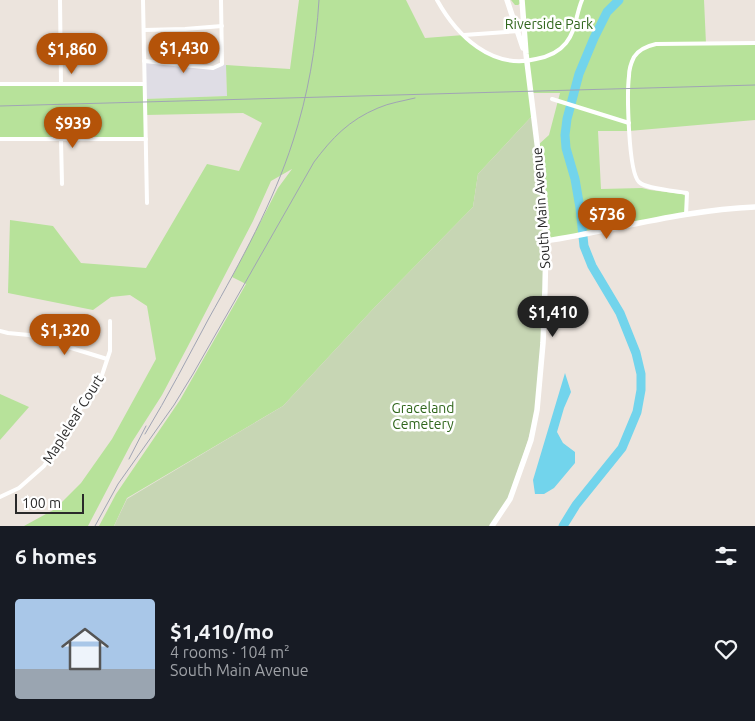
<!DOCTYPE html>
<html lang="en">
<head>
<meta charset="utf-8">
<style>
  :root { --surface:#171b24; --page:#242831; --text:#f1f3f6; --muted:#9ea1a6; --line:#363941; --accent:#b45309 }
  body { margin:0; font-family:Ubuntu,sans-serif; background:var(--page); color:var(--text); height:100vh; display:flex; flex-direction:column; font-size:19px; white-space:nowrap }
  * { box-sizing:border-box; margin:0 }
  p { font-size:16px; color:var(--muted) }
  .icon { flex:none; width:28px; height:28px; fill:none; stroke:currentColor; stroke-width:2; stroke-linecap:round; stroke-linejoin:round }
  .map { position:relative; height:526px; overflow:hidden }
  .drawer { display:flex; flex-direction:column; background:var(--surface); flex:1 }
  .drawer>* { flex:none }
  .scale { position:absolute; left:15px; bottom:12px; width:69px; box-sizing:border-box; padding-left:5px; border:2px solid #2a2a2a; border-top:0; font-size:14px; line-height:18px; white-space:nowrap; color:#2a2a2a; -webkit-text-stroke:4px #fff; paint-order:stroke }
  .price { position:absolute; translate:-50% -42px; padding:0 11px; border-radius:18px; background:var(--accent); color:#fff; font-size:16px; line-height:32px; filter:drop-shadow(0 1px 2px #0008) }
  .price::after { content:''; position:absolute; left:50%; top:30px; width:15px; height:11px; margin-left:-8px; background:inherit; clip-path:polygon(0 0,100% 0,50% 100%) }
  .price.current { background:#222; color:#fff }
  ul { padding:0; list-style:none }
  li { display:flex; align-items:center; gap:15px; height:125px; padding:0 15px }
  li+li { border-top:1px solid var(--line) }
  li span { display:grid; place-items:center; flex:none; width:140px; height:100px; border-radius:5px; color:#555 }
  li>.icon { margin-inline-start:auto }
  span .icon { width:60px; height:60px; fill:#fffc; stroke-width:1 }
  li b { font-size:21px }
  h2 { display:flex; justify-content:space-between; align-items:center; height:60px; padding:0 15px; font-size:21px }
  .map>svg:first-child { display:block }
</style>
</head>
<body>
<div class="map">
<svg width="755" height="526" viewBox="0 0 755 526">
  <rect width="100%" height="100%" fill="#ece4dd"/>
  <path fill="#dfdde5" d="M144,61L213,68L222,64L226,65L227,96L145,99Z"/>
  <g fill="#b7e29a">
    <path d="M299,0H406L425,38L464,35L475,46L503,60L526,61L522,2L518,5H515L511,0H704L706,44L755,43V120L629,131H598L601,189L642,188L650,190L682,194L686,196V215L546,241L537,146L549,135L560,93H531L533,115L478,174L473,207L374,308L283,406L127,498L114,526H99L116,494L180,400L246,284L232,277L278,188L292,169L271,181L253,221L188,346L162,395L132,442L88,526H24L55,509L81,483L112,439L156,359L147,306L130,295L111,297L93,310L8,293L10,220L53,226L81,263L146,268L207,164L239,171L262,123L243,113L145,115L146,139H0V84H144L145,99L227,96L226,65L290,69Z"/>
    <path d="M0,394L29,407L0,440Z"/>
  </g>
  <path fill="#c7d6b4" d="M533,115L546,241L537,410L510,499L492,526H114L127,499L283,406L374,308L473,207L478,174Z"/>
  <path fill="#72d4ec" d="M565,373L571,392L564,408L557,432L563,443L575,452V463L554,488L544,494H535L533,480Z"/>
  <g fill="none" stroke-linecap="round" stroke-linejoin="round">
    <path stroke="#72d4ec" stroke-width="9" d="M563,526L576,505L622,448L637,412L641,390V374L636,353L620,313L592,266L584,246L580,208L575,179L566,148L565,135L567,119L579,74L594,38L607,12L619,0"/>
    <g stroke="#fff" stroke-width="4">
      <path d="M60,0L61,84"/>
      <path d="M143,0L147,203"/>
      <path d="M437,0C457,36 492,70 536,59C547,57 558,53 566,43C576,31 576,14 582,0"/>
      <path d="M144,30L185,29L222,26"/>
      <path d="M464,35L519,31"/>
      <path d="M144,61L213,68L222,64L221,0"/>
      <path d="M0,84H144"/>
      <path d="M552,99L629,123"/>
      <path d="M0,139H146"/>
      <path d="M61,140L62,184"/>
      <path d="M686,215L687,193C676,191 646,189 639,182C628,172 627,92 629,76C629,69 631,63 634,57C639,49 647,46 656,44L755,43"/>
      <path d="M0,331L8,333L29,335L107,359"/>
      <path d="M0,497L19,488L44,466L102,375L110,351V321"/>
    </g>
    <g stroke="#fff" stroke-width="5.5">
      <path d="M507,0L523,48"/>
      <path d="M546,241C615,230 684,210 755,207"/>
      <path d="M492,526L510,499L531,440L537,410L543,343L545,288L546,241L543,192L526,54L522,0"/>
    </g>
    <g stroke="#a0a4b4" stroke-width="1">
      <path d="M0,106L755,85"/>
      <path d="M145,434C168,396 188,357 209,318C241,261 273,203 293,141C308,95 316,48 319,0"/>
      <path d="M129,459L146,426"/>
      <path d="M95,526L118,484L174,405L193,374L314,162C332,138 349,120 378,108C389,103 403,101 415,98"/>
    </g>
  </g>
  <g text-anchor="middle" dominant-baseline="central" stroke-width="5" stroke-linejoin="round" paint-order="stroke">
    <g font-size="14" fill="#30661c" stroke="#fff">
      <text x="549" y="24">Riverside Park</text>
      <text x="423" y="408">Graceland<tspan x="423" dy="16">Cemetery</tspan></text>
    </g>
    <g font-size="14" fill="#2a2a2a" stroke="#fff">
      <text transform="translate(541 208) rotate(-94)">South Main Avenue</text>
      <text transform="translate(73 419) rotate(-58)">Mapleleaf Court</text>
    </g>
  </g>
</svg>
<div class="scale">100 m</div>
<b class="price" style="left:184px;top:74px">$1,430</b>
<b class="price" style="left:72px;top:75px">$1,860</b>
<b class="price" style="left:73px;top:149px">$939</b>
<b class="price" style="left:607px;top:240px">$736</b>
<b class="price current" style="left:553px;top:338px">$1,410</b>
<b class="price" style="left:65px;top:356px">$1,320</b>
</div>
<section class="drawer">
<h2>6 homes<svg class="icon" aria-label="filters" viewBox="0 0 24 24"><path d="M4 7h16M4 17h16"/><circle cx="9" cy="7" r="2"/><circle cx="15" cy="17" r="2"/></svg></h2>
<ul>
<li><span style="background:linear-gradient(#a9c7e8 70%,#9aa5b1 0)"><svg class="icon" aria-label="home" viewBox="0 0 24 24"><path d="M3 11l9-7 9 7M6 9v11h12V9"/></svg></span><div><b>$1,410/mo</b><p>4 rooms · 104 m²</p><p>South Main Avenue</p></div><svg class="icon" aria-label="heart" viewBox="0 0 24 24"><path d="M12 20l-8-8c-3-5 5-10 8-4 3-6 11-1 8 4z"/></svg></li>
</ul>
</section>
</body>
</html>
